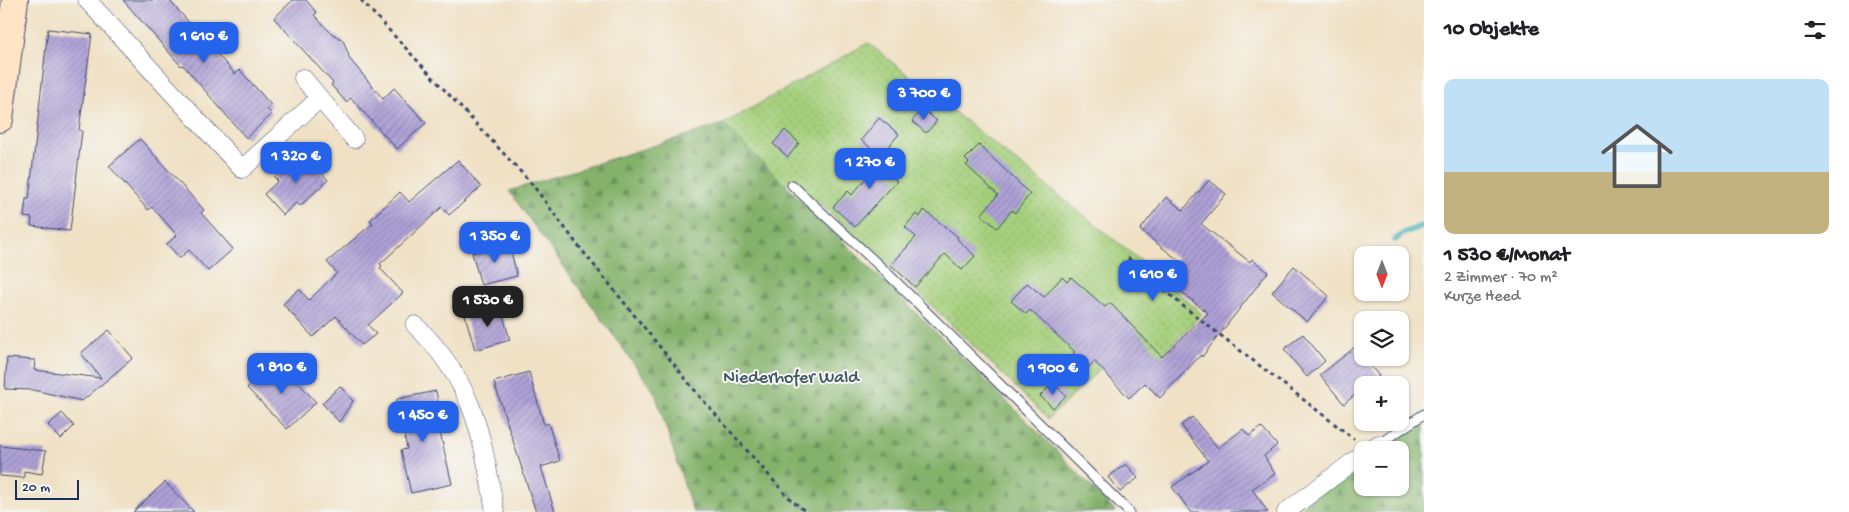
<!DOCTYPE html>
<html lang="de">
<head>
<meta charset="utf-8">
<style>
  :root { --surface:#fff; --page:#f6f6f6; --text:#202124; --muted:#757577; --accent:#2563eb }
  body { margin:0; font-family:"Gochi Hand",sans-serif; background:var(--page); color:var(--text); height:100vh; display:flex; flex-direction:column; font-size:19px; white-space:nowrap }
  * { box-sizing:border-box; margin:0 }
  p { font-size:16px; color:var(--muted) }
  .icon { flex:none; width:28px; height:28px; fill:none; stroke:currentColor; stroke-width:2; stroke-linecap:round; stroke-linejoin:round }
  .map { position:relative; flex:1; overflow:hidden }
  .drawer { display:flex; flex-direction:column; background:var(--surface); width:425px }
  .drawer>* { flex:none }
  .needle { width:32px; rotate:180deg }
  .tools { position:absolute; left:1354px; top:246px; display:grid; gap:10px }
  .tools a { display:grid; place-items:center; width:55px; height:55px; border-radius:10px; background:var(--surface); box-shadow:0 1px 4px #0004; font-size:25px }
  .scale { position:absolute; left:15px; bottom:12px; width:64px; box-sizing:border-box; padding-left:5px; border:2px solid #1b2f5e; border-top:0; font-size:14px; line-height:18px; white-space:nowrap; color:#1b2f5e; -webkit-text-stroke:4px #f6f6f2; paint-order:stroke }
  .price { position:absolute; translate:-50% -42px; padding:0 11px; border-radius:10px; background:var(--accent); color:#fff; font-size:16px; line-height:32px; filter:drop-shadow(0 1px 2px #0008) }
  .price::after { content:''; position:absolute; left:50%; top:30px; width:15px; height:11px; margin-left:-8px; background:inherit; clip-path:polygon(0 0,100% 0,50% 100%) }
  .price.on { background:#222; color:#fff }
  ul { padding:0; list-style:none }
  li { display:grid; align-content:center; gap:10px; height:265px; padding:0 20px }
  li span { display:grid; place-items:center; height:155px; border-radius:10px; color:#555 }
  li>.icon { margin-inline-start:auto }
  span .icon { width:90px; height:90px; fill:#fffc; stroke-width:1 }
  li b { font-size:21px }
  h2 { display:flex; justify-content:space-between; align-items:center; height:60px; padding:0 20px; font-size:21px }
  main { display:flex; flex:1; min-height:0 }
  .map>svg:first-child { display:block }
</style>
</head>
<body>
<main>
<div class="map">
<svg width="1424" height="512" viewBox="0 0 1424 512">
  <defs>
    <pattern id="forest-firs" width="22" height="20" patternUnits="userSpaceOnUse" patternTransform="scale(1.25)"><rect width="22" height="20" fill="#84b26b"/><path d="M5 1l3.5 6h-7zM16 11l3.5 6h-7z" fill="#6b915b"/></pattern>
    <pattern id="garden-dots" width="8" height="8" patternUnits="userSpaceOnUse" patternTransform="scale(1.25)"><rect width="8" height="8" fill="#a5cf7b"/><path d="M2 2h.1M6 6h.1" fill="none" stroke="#8db26d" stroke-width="1.8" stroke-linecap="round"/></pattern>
    <pattern id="building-hatch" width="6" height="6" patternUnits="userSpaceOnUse" patternTransform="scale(1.25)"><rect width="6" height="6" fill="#afa1d7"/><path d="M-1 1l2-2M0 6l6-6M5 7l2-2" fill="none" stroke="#8e84b2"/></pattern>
  </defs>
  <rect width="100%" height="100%" fill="#f6f6f2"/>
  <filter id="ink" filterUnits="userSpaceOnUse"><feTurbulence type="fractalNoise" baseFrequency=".02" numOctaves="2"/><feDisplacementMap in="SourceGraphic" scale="10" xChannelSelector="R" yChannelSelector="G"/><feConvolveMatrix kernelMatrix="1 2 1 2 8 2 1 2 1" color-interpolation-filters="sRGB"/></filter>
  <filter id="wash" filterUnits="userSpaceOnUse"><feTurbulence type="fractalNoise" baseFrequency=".0096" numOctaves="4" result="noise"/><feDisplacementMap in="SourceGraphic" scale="20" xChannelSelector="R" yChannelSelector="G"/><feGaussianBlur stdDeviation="1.12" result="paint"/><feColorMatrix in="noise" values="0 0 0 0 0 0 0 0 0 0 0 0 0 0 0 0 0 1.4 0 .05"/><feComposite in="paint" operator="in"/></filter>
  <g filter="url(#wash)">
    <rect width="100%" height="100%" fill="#f0e1c5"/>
    <g fill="url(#forest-firs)" stroke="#507064">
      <path d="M723,124L1036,430L1116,512H693L655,393L509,191Z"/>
      <path d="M1424,414V512H1295L1362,457V488H1400V450H1371Z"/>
    </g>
    <path fill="url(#garden-dots)" stroke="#607f6c" d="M868,43L1161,277L1202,314L1139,379L1115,355L1048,419C964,337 881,254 791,180L785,185L723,124Z"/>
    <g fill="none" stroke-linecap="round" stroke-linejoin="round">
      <path stroke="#3bacb4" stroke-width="6" d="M1395,240L1404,233L1424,225"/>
    </g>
    <g id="blocks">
      <g fill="url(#building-hatch)">
        <path d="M123,0H169L235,74L240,70L271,105L267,109L272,114L246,138L183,65L181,66Z"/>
        <path d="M293,0H306L317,13L314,15L331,33L343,40L349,56L348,57L383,99L394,88L426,123L397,149L351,98L346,102L331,85L333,83L274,18Z"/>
        <path d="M48,29L92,34L79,130L82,131L70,231L31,226L32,218L24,217L26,199H29Z"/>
        <path d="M922,108L937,121L926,133L912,121Z"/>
        <path d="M879,118L899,134L881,156L861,140Z"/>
        <path d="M785,130L799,143L788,157L773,144Z"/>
        <path d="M140,139L204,210L201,213L233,249L208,271L189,250L180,258L167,244L177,235L152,207L148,210L109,166Z"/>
        <path d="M979,145L1030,194L1015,213L1012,210L997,228L981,215L998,195L966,165L969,163L965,159Z"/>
        <path d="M891,148L904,158L890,175L897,181L855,227L833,207L848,191L852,195Z"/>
        <path d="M303,152L328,180L300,206L297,202L283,215L264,194L278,181L274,177Z"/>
        <path d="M458,160L481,187L449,215L442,207L380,264L382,266L380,268L403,293L368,325L376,334L362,345L336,316L313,337L283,304L299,289L309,300L337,273L327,262L373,223L370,220L400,192L409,202Z"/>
        <path d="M1209,180L1226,194L1201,224L1250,262L1252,259L1268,272L1202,357L1201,355L1160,398L1145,383L1129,398L1094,361L1090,367L1087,365L1072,381L1059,370L1075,352L1030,310L1026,314L1011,301L1027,283L1044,297L1062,277L1067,282L1071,277L1105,307L1110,303L1162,357L1208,313L1163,278L1177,259L1140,230L1166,197L1183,210Z"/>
        <path d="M924,210L958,237L957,239L975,256L962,270L945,254L915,287L891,265L916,237L905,227L916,214L920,217Z"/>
        <path d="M509,243L517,276L481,285L472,253Z"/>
        <path d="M1294,266L1329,296L1307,322L1272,292Z"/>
        <path d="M500,305L510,340L475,350L465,315Z"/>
        <path d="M109,330L133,358L82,401L33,390L5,389L7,358L35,360L34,370L101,378L81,353Z"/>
        <path d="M1303,334L1325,361L1307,377L1284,349Z"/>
        <path d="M1355,347L1379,376L1367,385H1362V389L1344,404L1320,375Z"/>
        <path d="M277,360L316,402L287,429L247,388Z"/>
        <path d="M529,372L544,425L548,423L560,461L541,467L555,512H536L494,382Z"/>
        <path d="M1053,383L1066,396L1053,408L1040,396Z"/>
        <path d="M340,386L353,401L339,422L322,403Z"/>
        <path d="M436,391L442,423L438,424L452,484L411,493L401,450L407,449L397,399Z"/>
        <path d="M62,413L74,426L61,439L48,425Z"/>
        <path d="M1192,417L1218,448L1243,429L1249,436L1261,427L1277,445L1264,456L1275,474L1252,489L1268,512H1191L1172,487L1208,461L1181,425Z"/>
        <path d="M0,446L46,451L42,474L24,471V478L0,476Z"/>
        <path d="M1126,464L1138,478L1120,492L1108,477Z"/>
        <path d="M165,482L194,512H133Z"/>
      </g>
    </g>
  </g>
  <g filter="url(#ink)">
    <use href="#blocks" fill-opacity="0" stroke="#3b4a6d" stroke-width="1"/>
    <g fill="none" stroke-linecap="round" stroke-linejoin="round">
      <g stroke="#3b4a6d" stroke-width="11">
        <g id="lane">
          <path d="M792,185L885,271L1129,512"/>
          <path d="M1379,444L1424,414"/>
        </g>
      </g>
      <g stroke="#3b4a6d" stroke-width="19">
        <g id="street">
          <path d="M87,0L242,169L319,99"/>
          <path d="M303,78L354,139"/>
          <path d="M415,325C474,382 482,434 495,512"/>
          <path d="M1370,450L1379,444"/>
          <path d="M1286,512L1362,455"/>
        </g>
      </g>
      <g stroke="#3b4a6d" stroke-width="28">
        <path id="secondary" d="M0,119L15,0"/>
      </g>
      <g stroke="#3b4a6d" stroke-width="3" stroke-dasharray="4 4" stroke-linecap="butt">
        <path d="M361,0L532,184L577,244L701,398L788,497L806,512"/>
        <path d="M1128,258L1183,306L1354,439"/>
      </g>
      <use href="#lane" stroke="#fff" stroke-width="9"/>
      <use href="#street" stroke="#fff" stroke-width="18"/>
      <use href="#secondary" stroke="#ffe4c6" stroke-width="26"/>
    </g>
  </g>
  <g text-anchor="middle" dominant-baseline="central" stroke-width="4" stroke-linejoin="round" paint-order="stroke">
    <g font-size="18" fill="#3e5765" stroke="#f6f6f2">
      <text x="791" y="378">Niederhofer Wald</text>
    </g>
  </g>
</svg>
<div class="tools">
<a><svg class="needle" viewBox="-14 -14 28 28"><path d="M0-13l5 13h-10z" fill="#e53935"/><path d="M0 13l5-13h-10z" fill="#757577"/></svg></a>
<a><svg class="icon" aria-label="layers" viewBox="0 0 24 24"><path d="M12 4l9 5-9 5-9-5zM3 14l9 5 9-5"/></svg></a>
<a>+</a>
<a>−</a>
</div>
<div class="scale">20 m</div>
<b class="price" style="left:204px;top:64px">1 610 €</b>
<b class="price" style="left:924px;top:121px">3 700 €</b>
<b class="price" style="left:296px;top:184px">1 320 €</b>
<b class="price" style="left:870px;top:190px">1 270 €</b>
<b class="price" style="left:495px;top:264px">1 350 €</b>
<b class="price" style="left:1153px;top:302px">1 610 €</b>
<b class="price on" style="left:488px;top:328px">1 530 €</b>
<b class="price" style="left:282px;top:395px">1 810 €</b>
<b class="price" style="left:1053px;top:396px">1 900 €</b>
<b class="price" style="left:423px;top:443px">1 450 €</b>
</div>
<section class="drawer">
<h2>10 Objekte<svg class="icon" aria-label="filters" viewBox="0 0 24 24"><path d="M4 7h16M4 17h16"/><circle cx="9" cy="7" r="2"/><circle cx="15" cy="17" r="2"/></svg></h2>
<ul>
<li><span style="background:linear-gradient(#bfe0f5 60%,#c2b280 0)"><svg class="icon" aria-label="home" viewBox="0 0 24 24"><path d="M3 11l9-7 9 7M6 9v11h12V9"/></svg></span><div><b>1 530 €/Monat</b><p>2 Zimmer · 70 m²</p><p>Kurze Heed</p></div></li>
</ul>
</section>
</main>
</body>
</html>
